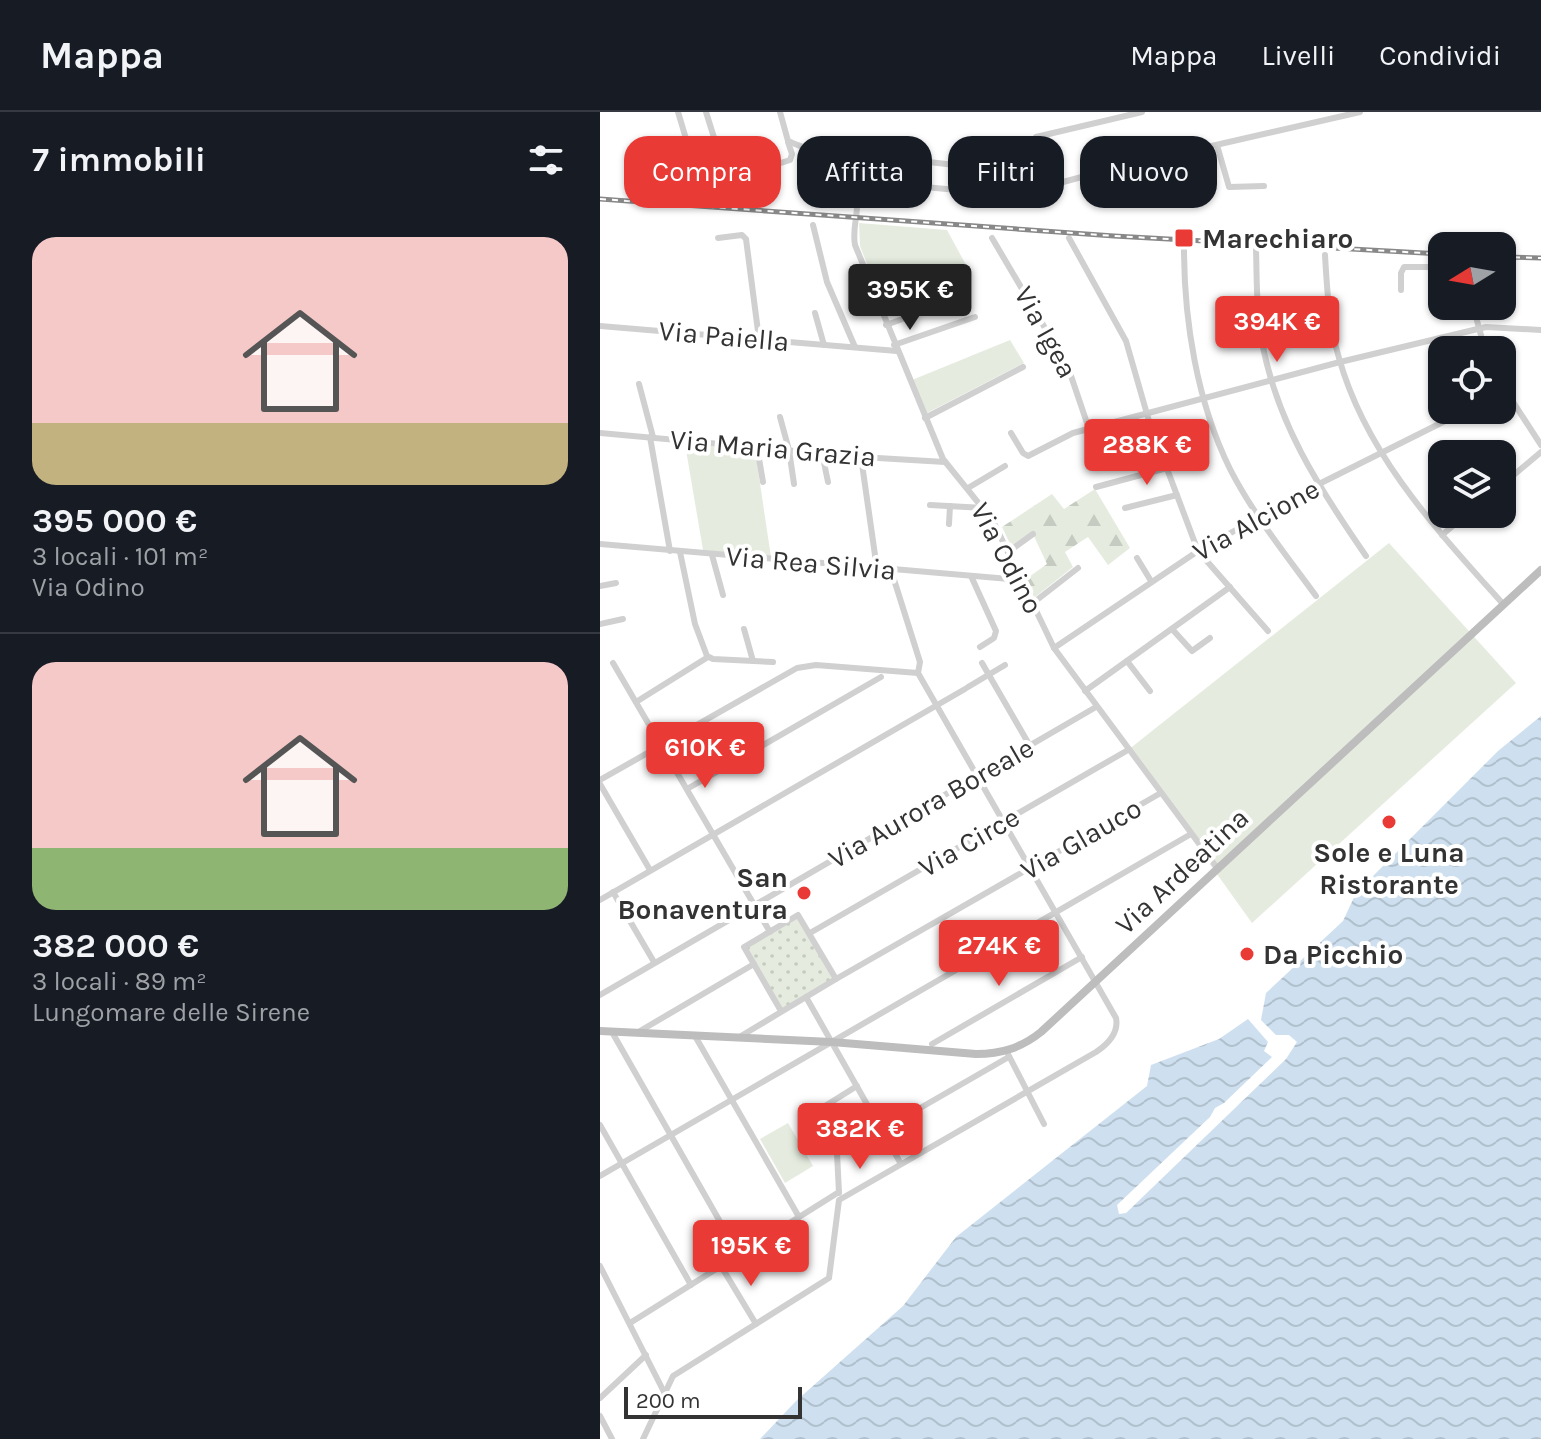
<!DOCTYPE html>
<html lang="it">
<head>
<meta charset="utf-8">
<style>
  :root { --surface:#171b24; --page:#242831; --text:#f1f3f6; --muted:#9ea1a6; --line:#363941; --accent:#ea3a35 }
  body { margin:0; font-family:Karla,sans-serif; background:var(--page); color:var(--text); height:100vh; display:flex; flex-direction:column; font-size:30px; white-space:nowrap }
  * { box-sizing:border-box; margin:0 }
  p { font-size:26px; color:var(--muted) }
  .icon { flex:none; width:44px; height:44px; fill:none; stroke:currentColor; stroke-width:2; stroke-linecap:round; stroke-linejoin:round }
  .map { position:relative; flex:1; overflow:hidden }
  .side { display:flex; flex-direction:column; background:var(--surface); width:600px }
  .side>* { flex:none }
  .guide { position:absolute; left:24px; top:24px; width:760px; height:72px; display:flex; gap:16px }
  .needle { width:52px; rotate:259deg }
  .tools { position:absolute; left:828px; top:120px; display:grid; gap:16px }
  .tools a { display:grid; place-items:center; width:88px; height:88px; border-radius:16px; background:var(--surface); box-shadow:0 2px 6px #0004; font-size:40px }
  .scale { position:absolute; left:24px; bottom:20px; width:178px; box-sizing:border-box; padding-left:8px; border:4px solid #333; border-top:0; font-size:22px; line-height:28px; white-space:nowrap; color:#333; -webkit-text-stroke:6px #fff; paint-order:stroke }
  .price { position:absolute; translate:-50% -68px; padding:0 18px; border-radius:8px; background:var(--accent); color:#fff; font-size:26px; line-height:52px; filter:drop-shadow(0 2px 4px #0008) }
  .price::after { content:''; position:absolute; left:50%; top:48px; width:24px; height:18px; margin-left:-12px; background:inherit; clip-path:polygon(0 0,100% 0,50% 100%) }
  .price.on { background:#222; color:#fff }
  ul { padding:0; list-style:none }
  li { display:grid; align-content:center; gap:16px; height:424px; padding:0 32px }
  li+li { border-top:2px solid var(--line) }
  li span { display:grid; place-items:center; height:248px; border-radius:24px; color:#555 }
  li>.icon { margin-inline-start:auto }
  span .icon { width:144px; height:144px; fill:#fffc; stroke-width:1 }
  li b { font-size:34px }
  h2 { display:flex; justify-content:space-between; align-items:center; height:96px; padding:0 32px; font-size:34px }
  .pill { padding:0 28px; border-radius:24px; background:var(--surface); box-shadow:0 2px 6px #0004; font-size:28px; line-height:72px }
  .pill.on { background:var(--accent); color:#fff }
  header { display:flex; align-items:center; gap:48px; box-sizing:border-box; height:112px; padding:0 40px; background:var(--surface); border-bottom:2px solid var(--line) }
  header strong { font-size:38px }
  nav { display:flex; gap:44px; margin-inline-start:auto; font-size:28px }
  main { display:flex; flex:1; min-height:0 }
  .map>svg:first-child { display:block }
</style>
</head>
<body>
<header>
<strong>Mappa</strong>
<nav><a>Mappa</a><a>Livelli</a><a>Condividi</a></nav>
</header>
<main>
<section class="side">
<h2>7 immobili<svg class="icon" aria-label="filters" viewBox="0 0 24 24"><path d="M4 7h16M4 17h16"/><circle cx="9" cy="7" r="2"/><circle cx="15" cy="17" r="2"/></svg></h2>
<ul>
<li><span style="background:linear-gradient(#f6c9c9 75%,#c2b280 0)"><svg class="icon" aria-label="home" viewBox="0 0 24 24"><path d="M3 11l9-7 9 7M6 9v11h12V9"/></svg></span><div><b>395 000 €</b><p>3 locali · 101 m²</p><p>Via Odino</p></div></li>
<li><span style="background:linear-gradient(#f6c9c9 75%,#8fb573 0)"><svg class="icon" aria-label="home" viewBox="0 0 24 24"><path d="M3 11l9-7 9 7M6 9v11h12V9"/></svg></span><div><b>382 000 €</b><p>3 locali · 89 m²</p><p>Lungomare delle Sirene</p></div></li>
</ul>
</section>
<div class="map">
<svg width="941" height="1327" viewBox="0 0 941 1327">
  <defs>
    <pattern id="forest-firs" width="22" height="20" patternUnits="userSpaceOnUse" patternTransform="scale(2)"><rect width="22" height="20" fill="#e5ecdf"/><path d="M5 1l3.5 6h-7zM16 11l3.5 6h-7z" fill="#c5cbc0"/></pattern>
    <pattern id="park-dots" width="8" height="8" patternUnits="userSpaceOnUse" patternTransform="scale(2)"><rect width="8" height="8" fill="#e5ecdf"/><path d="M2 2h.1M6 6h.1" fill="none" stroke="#c5cbc0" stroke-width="1.8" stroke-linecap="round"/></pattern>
    <pattern id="water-waves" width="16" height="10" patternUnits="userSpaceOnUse" patternTransform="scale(2)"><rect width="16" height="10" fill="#cedfef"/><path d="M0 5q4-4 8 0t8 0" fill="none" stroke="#b1c0cd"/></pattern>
  </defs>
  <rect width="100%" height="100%" fill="#fff"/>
  <g fill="#e5ecdf">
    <path d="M259,111L347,118L372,164L283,193L260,134Z"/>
    <path d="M410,228L424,251L327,301L312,268Z"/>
    <path d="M85,332L155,338L171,445L103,438Z"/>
    <path d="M789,431L916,571L652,811L528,638Z"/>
    <path d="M188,1011L213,1054L185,1071L160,1027Z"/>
  </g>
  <path fill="url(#forest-firs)" d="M495,377L530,436L508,453L488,425L465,440L473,455L434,486L426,467L447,452L432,420L411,434L402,415L452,382L464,397Z"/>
  <path fill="url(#park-dots)" d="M198,803L236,867L181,899L144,835Z"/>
  <path fill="url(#water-waves)" d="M941,604V1327H160L196,1289L303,1194L356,1125L547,974L551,953L619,927L648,907L668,930L664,939L672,945L624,991L615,996L610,1005L517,1093L519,1102L526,1101L686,947L697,930L689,923H676L661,908L666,881L743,809L756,781L898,639Z"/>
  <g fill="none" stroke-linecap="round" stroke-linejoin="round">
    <g stroke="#d0d0d0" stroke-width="6">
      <path d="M78,0L87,30"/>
      <path d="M106,0L133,86"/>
      <path d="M180,0L188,29C216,41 257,52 257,89C258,104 252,117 255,133L343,347L393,409L454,536L618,757"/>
      <path d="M436,25L542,0"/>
      <path d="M617,33L629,75L664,74"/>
      <path d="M213,37L382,56L388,62L392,90"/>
      <path d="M150,61L190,48L192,42L188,30"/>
      <path d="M281,71L390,81"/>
      <path d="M297,72L299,46"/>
      <path d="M430,79L511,57L760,0"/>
      <path d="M213,113L227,170L255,235"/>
      <path d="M118,126L142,123L146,127L159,227"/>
      <path d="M392,126L468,255L489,317"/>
      <path d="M469,126L526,229L549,309L598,439L668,519"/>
      <path d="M584,136C584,209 597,290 630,357C653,402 686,443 716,484"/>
      <path d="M656,138C657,167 656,196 661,224C675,309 719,376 766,444"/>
      <path d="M725,143C727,178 729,212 739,246C766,343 838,419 903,492"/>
      <path d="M801,178V161L804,155H842"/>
      <path d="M873,194L885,238"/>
      <path d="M215,201L224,233"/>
      <path d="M286,213L324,199"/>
      <path d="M0,214L297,239"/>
      <path d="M294,233L375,205"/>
      <path d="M39,272L53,325"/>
      <path d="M902,273L941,333"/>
      <path d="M180,305L189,338L194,372"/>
      <path d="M325,306L423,255"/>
      <path d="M0,321L261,345L345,350"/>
      <path d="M411,321L423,341L428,344L473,321L740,250L886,215L941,218"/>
      <path d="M50,325L70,439"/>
      <path d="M157,335L163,370"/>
      <path d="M222,341L228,370"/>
      <path d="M261,345L277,457"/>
      <path d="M902,373L941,340"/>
      <path d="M496,375L567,356"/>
      <path d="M368,376L405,354"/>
      <path d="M330,393L384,396"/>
      <path d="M525,396L577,383"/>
      <path d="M349,412L350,394"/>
      <path d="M842,423L867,402"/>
      <path d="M0,432L422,468"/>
      <path d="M80,440L95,512L107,544L113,547L173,550"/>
      <path d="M408,440L433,422"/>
      <path d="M112,443L123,483"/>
      <path d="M537,446L551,469"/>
      <path d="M371,464L396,519L394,526L380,535"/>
      <path d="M0,474L16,471"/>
      <path d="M433,491L478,456"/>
      <path d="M0,512L23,507"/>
      <path d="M144,517L153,549"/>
      <path d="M572,517L592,539L610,526"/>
      <path d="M454,536L598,439L717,373L867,298"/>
      <path d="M527,549L550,579"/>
      <path d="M13,551L170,820"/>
      <path d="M382,551L430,634"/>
      <path d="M368,575L405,553"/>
      <path d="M485,579L630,475"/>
      <path d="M36,590L108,545"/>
      <path d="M0,668L197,556L216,553L318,561"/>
      <path d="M0,672L50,758"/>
      <path d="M87,677L281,565"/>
      <path d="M13,780L54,850"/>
      <path d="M0,788L365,577"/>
      <path d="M210,821L528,638"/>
      <path d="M236,867L559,682"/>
      <path d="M0,883L496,595"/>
      <path d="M206,885L301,1052"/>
      <path d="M40,919L154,852"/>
      <path d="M12,920L139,1143"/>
      <path d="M95,924L199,1105"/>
      <path d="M141,924L236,867L198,803L144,835L181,899"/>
      <path d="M332,932L482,845"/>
      <path d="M408,942L444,1012"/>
      <path d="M0,1013L91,1173"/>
      <path d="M282,1018L407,946"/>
      <path d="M0,1064L591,722"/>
      <path d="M239,1081L237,1041L217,999L257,974"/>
      <path d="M0,1154L64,1280"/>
      <path d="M121,1154L156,1212"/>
      <path d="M30,1211L239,1080"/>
      <path d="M0,1286L46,1243"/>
      <path d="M0,1304L12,1327"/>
      <path d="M43,1327L73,1264L229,1166L239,1088L496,940C508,932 519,921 516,906L318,561L320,550L291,458"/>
    </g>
    <path stroke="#bdbdbd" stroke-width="8" d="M0,919L232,930L376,942C401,942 421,936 441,920L941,458"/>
    <g stroke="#888" stroke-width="5">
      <g id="rail">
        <path d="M0,87L514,124L842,142"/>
        <path d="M902,145L941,146"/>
      </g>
    </g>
    <use href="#rail" stroke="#fff" stroke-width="2" stroke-dasharray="6" stroke-linecap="butt"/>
  </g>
  <g fill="#ea3a35" stroke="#fff" stroke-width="3">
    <rect x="574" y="116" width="20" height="20" rx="4"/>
    <circle cx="789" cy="710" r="8"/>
    <circle cx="204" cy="781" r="8"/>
    <circle cx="647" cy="842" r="8"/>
  </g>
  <g text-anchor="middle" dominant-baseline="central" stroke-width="8" stroke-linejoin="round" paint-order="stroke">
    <g font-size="28" font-weight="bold" fill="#333" stroke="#fff" text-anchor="start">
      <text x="602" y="126">Marechiaro</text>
      <text x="789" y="740" text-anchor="middle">Sole e Luna<tspan x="789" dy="32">Ristorante</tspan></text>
      <text x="188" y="765" text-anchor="end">San<tspan x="188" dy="32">Bonaventura</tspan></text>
      <text x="663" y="842">Da Picchio</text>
    </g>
    <g font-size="28" fill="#333" stroke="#fff">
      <text transform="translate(446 220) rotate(61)">Via Igea</text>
      <text transform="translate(124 224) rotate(5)">Via Paiella</text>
      <text transform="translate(173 336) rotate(5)">Via Maria Grazia</text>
      <text transform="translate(656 408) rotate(-29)">Via Alcione</text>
      <text transform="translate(407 446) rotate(62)">Via Odino</text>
      <text transform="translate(211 451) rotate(5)">Via Rea Silvia</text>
      <text transform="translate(331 691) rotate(-30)">Via Aurora Boreale</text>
      <text transform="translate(481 727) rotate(-30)">Via Glauco</text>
      <text transform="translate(369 730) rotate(-30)">Via Circe</text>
      <text transform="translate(582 759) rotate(-43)">Via Ardeatina</text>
    </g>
  </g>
</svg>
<div class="tools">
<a><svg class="needle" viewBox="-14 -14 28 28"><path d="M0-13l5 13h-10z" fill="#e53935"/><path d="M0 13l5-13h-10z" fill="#9ea1a6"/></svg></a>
<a><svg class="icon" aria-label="locate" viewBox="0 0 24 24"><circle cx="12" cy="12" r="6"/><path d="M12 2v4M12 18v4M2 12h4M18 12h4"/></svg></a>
<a><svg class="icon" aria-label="layers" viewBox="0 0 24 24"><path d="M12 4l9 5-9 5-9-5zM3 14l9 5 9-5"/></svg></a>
</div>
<div class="scale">200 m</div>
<b class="price on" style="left:310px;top:220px">395K €</b>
<b class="price" style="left:677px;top:252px">394K €</b>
<b class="price" style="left:547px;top:375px">288K €</b>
<b class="price" style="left:105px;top:678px">610K €</b>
<b class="price" style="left:399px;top:876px">274K €</b>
<b class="price" style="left:260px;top:1059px">382K €</b>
<b class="price" style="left:151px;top:1176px">195K €</b>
<div class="guide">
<a class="pill on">Compra</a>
<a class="pill">Affitta</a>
<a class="pill">Filtri</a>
<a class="pill">Nuovo</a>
</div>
</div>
</main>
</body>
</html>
